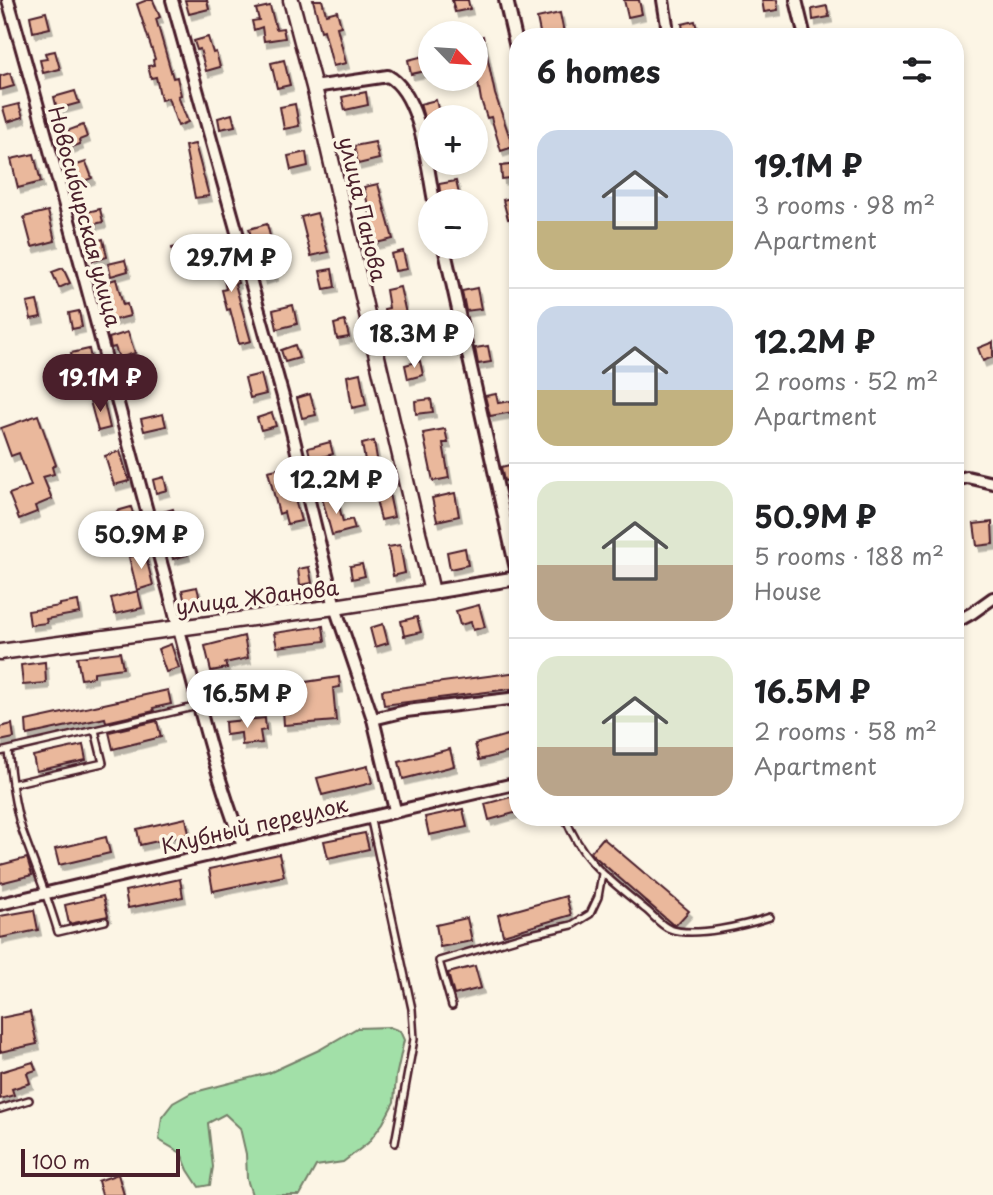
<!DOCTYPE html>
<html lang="en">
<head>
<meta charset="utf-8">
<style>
  :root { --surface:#fff; --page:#f2f2f2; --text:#202124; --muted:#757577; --line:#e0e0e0; --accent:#4a1f2b }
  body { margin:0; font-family:"Playpen Sans",sans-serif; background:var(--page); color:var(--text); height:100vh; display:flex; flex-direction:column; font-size:26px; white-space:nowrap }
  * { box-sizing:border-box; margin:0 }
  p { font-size:23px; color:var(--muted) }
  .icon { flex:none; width:38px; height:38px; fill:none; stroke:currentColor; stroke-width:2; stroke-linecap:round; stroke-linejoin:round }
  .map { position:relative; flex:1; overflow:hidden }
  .sheet { position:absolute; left:509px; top:28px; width:455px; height:798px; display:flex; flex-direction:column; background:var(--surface); border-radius:28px; box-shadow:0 4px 10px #0003 }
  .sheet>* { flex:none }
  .needle { width:46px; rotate:115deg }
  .tools { position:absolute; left:418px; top:21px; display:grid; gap:14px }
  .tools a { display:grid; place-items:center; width:70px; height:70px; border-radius:50%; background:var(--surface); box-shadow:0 4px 10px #0003; font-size:35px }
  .scale { position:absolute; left:21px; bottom:18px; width:159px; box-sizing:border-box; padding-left:7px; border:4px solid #4a1f2b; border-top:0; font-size:19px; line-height:24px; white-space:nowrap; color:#4a1f2b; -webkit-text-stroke:5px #fcf5e5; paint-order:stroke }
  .price { position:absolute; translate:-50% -60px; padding:0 16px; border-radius:24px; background:#fff; color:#222; font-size:23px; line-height:46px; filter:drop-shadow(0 2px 4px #0008) }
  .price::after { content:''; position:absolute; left:50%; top:42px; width:21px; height:16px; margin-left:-10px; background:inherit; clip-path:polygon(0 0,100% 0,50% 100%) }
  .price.active { background:var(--accent); color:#fff }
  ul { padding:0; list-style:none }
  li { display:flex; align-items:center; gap:21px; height:175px; padding:0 28px }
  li+li { border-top:2px solid var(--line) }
  li span { display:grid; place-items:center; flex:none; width:196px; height:140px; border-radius:21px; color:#555 }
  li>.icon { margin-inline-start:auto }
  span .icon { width:84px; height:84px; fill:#fffc; stroke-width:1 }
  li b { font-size:30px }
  h2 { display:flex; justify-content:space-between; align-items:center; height:84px; padding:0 28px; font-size:30px }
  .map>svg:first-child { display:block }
</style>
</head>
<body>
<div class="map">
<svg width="993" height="1195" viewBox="0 0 993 1195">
  <defs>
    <filter id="shadow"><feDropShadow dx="3" dy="5.5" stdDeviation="0" flood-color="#0004"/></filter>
  </defs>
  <rect width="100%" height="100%" fill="#fcf5e5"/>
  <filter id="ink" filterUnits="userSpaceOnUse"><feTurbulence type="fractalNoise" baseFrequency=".0143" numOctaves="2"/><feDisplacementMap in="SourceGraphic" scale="14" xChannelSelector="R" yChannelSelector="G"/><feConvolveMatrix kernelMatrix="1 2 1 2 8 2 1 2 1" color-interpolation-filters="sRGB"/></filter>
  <g filter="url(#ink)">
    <path fill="#a2e0a8" stroke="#76806a" stroke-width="2" d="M389,1027L400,1031L404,1040L396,1077L394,1102L383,1123L368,1143L343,1162L316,1166L300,1195H252L247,1179L246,1154L240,1128L225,1114L208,1123L213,1167L210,1185L199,1187L188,1170L181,1153L159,1140L162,1117L173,1103L191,1093L269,1073L319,1050L357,1028Z"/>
    <g fill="#eab89c" stroke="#4a1f2b" stroke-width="2" filter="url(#shadow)">
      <path d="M147,0H153L160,17L156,19L173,78L177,77L181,95L178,96L188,122L178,126L168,98L161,100L156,77L151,78L148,66L154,65L153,60L155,59L137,4Z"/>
      <path d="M185,0H207L209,9L189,14Z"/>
      <path d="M313,0H322L326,14L337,11L341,26L337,27L346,63L333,66L324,30L321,31Z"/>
      <path d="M452,0H468L470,9L455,12Z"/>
      <path d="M624,0H639L642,14L628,17Z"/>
      <path d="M762,0H777L778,10L764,12Z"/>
      <path d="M270,6L276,29L283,28L285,38L264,41L262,27L254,30L252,21L259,20L256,9Z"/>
      <path d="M827,6L829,17L813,20L812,9Z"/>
      <path d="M46,12L50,28L33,32L30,16Z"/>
      <path d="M560,13L564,33L541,37L537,18Z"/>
      <path d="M695,21L699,37H684L682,24Z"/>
      <path d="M483,36L495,94L513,147L501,151L491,117L487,118L481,100L476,71V38Z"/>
      <path d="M208,37L213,53L216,52L220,67L206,71L200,49L197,50L194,41Z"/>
      <path d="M55,51L60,69L43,73L40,60L47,59L45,53Z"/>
      <path d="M428,55L430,70L411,74L408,60Z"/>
      <path d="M284,60L290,85L277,88L271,63Z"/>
      <path d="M10,73L14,86L0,90V76Z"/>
      <path d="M75,91L79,103L57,109L54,97Z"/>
      <path d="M366,92L368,105L345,110L342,97Z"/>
      <path d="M436,100L440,117H430L429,134L420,104Z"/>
      <path d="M19,104L23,117L7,122L3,108Z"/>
      <path d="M295,104L299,126L284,129L280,107Z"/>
      <path d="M232,114L235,126L220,129L218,118Z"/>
      <path d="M83,125L87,137L79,140L80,144L69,148L64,132Z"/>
      <path d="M375,142L379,159L358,164L354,146Z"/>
      <path d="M195,144L209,196L195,198L185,146Z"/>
      <path d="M306,152L308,166L291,170L288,156Z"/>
      <path d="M34,154L41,182L18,188L11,159Z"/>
      <path d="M86,162L92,178L76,184L71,167Z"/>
      <path d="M518,164V177L502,179L501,166Z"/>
      <path d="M456,181L459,194L441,198L439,184Z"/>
      <path d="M378,184L393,239L376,243L364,187Z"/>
      <path d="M518,196V217L508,219L503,200Z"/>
      <path d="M100,209L103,222L86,226L83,213Z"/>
      <path d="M48,211L55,241L32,247L24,217Z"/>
      <path d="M317,213L328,252L311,256L301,217Z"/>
      <path d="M267,224L271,240L265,241L275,275L263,279L249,229Z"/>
      <path d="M103,239L107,257L93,261L89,243Z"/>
      <path d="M191,243L193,252L174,258L172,248Z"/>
      <path d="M227,250L231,269H234L238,283L235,284L251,341L239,344L230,309L227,310L222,290L226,289L221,267L212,269L209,254Z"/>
      <path d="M403,251L407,269L395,271L391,254Z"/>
      <path d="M125,260L128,271L111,276L108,264Z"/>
      <path d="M63,268L70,283L59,288L52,272Z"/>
      <path d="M332,269L335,287L324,289L320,271Z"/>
      <path d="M116,279L123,305L127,304L130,316L110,321L100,284Z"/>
      <path d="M400,287L413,345L402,347L396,319L386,322L384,309L389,308L386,290Z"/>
      <path d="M477,288L481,309L466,311L462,291Z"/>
      <path d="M37,301L41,317L31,319L27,303Z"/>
      <path d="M293,305L297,324L277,329L273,310Z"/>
      <path d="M79,311L82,327L72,329L69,313Z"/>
      <path d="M345,321L349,337L337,339L334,324Z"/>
      <path d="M128,332L135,353L119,358L115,347L111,348L109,338Z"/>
      <path d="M993,342V357L983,361L978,348Z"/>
      <path d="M295,345L299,358L285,362L281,350Z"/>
      <path d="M488,346L491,362L478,364L475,348Z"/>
      <path d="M89,349L92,364L74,367L71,353Z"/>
      <path d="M420,361L423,375L408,379L405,365Z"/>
      <path d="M139,372L142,387L128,390L124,375Z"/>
      <path d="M360,373L366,405L352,408L347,376Z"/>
      <path d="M261,374L266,394L250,398L245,378Z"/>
      <path d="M310,394L316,415L302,418L297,398Z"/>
      <path d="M496,394L498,403L511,401L513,412L490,416L485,396Z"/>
      <path d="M103,398L110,428L98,431L90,401Z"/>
      <path d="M431,399L433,412L416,414L415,401Z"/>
      <path d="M272,413L276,426L261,430L257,418Z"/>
      <path d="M163,414L166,426L144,431L141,419Z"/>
      <path d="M38,415L56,465L52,467L54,474L43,477L52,499L35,506L37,512L19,519L9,494L31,486L19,453L11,456L1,428Z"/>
      <path d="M445,429L448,443H443L449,478L433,481L423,433Z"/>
      <path d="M374,441L378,464L366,466L362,444Z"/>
      <path d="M330,442L333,454L311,460L308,448Z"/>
      <path d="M120,451L129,481L114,485L105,456Z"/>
      <path d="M518,463V478L504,481L501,467Z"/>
      <path d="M286,467L301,521L287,524L284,512L279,514L268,471Z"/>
      <path d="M164,477L167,490L156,493L153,480Z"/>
      <path d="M388,489L394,517L381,520L374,492Z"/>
      <path d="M455,493L459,516L437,521L432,498Z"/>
      <path d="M336,494L343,522L352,519L355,529L332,535L322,498Z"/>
      <path d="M131,507L137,525L123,529L117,511Z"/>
      <path d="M173,509L179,528L166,532L160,513Z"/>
      <path d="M992,522L993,544L977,546L974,524Z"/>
      <path d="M184,543L187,555L173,559L170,547Z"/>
      <path d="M400,545L405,573L393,576L388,547Z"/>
      <path d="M465,548L468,565L450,569L447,552Z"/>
      <path d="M145,553L153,585L137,590L129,557Z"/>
      <path d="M362,564L365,576L352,579L350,566Z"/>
      <path d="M309,567L312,583L300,585L298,569Z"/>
      <path d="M197,587L200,599L185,603L182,590Z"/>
      <path d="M138,591L142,608L115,614L111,598Z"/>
      <path d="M78,601L80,613L46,619L47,623L30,625L28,611L60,606V604Z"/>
      <path d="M479,605L485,627L473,630L471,622L460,625L456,611Z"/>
      <path d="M417,617L421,632L404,636L401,621Z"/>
      <path d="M383,624L388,643L375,647L370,628Z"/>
      <path d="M323,626L325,641L277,647L274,633Z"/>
      <path d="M244,636L248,658L225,663L227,668L211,671L205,646Z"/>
      <path d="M171,644L179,668L166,672L158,649Z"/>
      <path d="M120,652L123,668L94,672V677L81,679L77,657Z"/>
      <path d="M45,662L46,683L23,685L21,665Z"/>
      <path d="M518,672V688L384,705L382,690Z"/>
      <path d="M339,677L340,687L333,688L336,721L284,725L282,696L215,706L213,696Z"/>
      <path d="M168,690L171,704L153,708L154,711L106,722L105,718L27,735L26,721Z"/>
      <path d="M265,718L266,730L260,731L262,743L242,745L241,733L226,735L225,722Z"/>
      <path d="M157,721L161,737L113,749L109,732Z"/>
      <path d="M12,724L14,738L0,741V727Z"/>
      <path d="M518,732V750L479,760L475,744Z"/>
      <path d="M83,745L86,760L36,771L33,756Z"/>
      <path d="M450,749L454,766L403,779L399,762Z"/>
      <path d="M368,766L372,783L322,795L317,778Z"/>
      <path d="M518,795V812L489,820L485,804Z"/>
      <path d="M463,809L467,827L429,835L425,817Z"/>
      <path d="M186,818L189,834L140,845L137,829Z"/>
      <path d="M365,833L369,849L328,858L324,841Z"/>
      <path d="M106,837L110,853L59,865L55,849Z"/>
      <path d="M603,838L689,911L676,925L672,924L593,855L591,852Z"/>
      <path d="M279,854L284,876L213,891L209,869Z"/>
      <path d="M27,858L32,875L0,883V865Z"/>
      <path d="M180,879L183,897L128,908L125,891Z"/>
      <path d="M103,896L108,916L69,924L65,905Z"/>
      <path d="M566,896L571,915L503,935L498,915Z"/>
      <path d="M34,910L38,930L0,938V916Z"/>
      <path d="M467,918L472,941L440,947L436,925Z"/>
      <path d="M475,966L481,988L454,995L448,973Z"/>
      <path d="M30,1012L37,1044L0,1052V1018Z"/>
      <path d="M33,1062L36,1070L27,1073L30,1083L12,1089L14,1095L0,1099V1072Z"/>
      <path d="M118,1174L124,1195H102L98,1181Z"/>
    </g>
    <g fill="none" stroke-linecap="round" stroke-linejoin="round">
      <g stroke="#4a1f2b" stroke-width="10">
        <g id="service">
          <path d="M8,751C11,777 14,804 22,830C34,864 48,897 58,932L105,921"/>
          <path d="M0,752L198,706"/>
          <path d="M12,784L103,763L95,730"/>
          <path d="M370,816L412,1009L414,1039L395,1143"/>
          <path d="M565,817C583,863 608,878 645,909C652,914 661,926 670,929C694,938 746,925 770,917"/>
          <path d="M452,1006L439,961L523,936L572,925L590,914L598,897L602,874"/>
          <path d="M0,1109L29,1100"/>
        </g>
      </g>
      <g stroke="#4a1f2b" stroke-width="16">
        <g id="minor">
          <path d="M8,0C63,191 112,385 165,577C190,667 209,758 243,846"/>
          <path d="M172,0L287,411L335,607L373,719L395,810"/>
          <path d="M663,0L667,25"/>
          <path d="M796,0L805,37"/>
          <path d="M314,87L388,76C421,94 427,166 434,201"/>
          <path d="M444,247L518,578"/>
          <path d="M956,480L967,477L993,483"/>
          <path d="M956,622L972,613L993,598"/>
          <path d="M373,719L406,711L518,698"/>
          <path d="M0,904L518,783"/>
        </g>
      </g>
      <g stroke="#4a1f2b" stroke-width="18">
        <g id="tertiary">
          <path d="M506,0L518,52"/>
          <path d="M432,592L518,578"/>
        </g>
      </g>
      <g stroke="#4a1f2b" stroke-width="19">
        <path id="secondary" d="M0,652L335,607L432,592L314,87L291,0"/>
      </g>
      <use href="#service" stroke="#fcf5e5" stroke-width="5"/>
      <use href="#minor" stroke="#fcf5e5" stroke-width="10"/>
      <use href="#tertiary" stroke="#fcf5e5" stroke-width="12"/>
      <use href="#secondary" stroke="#fcf5e5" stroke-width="14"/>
    </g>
  </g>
  <g text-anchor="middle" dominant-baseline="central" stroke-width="7" stroke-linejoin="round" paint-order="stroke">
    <g font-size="21" fill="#4a1f2b" stroke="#fcf5e5">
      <text transform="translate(364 209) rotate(77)">улица Панова</text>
      <text transform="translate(86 216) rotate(75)">Новосибирская улица</text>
      <text transform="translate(257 596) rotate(-7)">улица Жданова</text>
      <text transform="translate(254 824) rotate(-13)">Клубный переулок</text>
    </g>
  </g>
</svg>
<div class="tools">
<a><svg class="needle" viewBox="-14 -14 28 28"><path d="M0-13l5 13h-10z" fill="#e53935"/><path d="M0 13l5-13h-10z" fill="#757577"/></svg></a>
<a>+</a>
<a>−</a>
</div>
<div class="scale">100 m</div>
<b class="price" style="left:231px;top:294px">29.7M ₽</b>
<b class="price" style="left:414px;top:370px">18.3M ₽</b>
<b class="price active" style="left:100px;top:414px">19.1M ₽</b>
<b class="price" style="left:336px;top:516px">12.2M ₽</b>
<b class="price" style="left:141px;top:571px">50.9M ₽</b>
<b class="price" style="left:247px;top:730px">16.5M ₽</b>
<section class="sheet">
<h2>6 homes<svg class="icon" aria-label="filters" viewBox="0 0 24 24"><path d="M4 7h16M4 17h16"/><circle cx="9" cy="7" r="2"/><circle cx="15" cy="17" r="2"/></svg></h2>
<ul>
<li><span style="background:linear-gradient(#c9d6e8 65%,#c2b280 0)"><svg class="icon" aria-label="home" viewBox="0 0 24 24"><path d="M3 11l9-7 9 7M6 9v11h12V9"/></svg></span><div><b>19.1M ₽</b><p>3 rooms · 98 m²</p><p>Apartment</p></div></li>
<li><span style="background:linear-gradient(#c9d6e8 60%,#c2b280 0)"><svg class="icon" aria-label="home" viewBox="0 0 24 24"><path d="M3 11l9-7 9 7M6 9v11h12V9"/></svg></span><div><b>12.2M ₽</b><p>2 rooms · 52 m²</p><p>Apartment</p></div></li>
<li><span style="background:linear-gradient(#dfe7d0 60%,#b9a48a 0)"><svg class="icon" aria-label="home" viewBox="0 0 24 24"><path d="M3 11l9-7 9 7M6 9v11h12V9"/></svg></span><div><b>50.9M ₽</b><p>5 rooms · 188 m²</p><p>House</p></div></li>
<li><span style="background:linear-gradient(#dfe7d0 65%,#b9a48a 0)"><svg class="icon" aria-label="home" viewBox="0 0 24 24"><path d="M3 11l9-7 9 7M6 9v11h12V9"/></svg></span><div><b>16.5M ₽</b><p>2 rooms · 58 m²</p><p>Apartment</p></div></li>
</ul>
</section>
</div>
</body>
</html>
